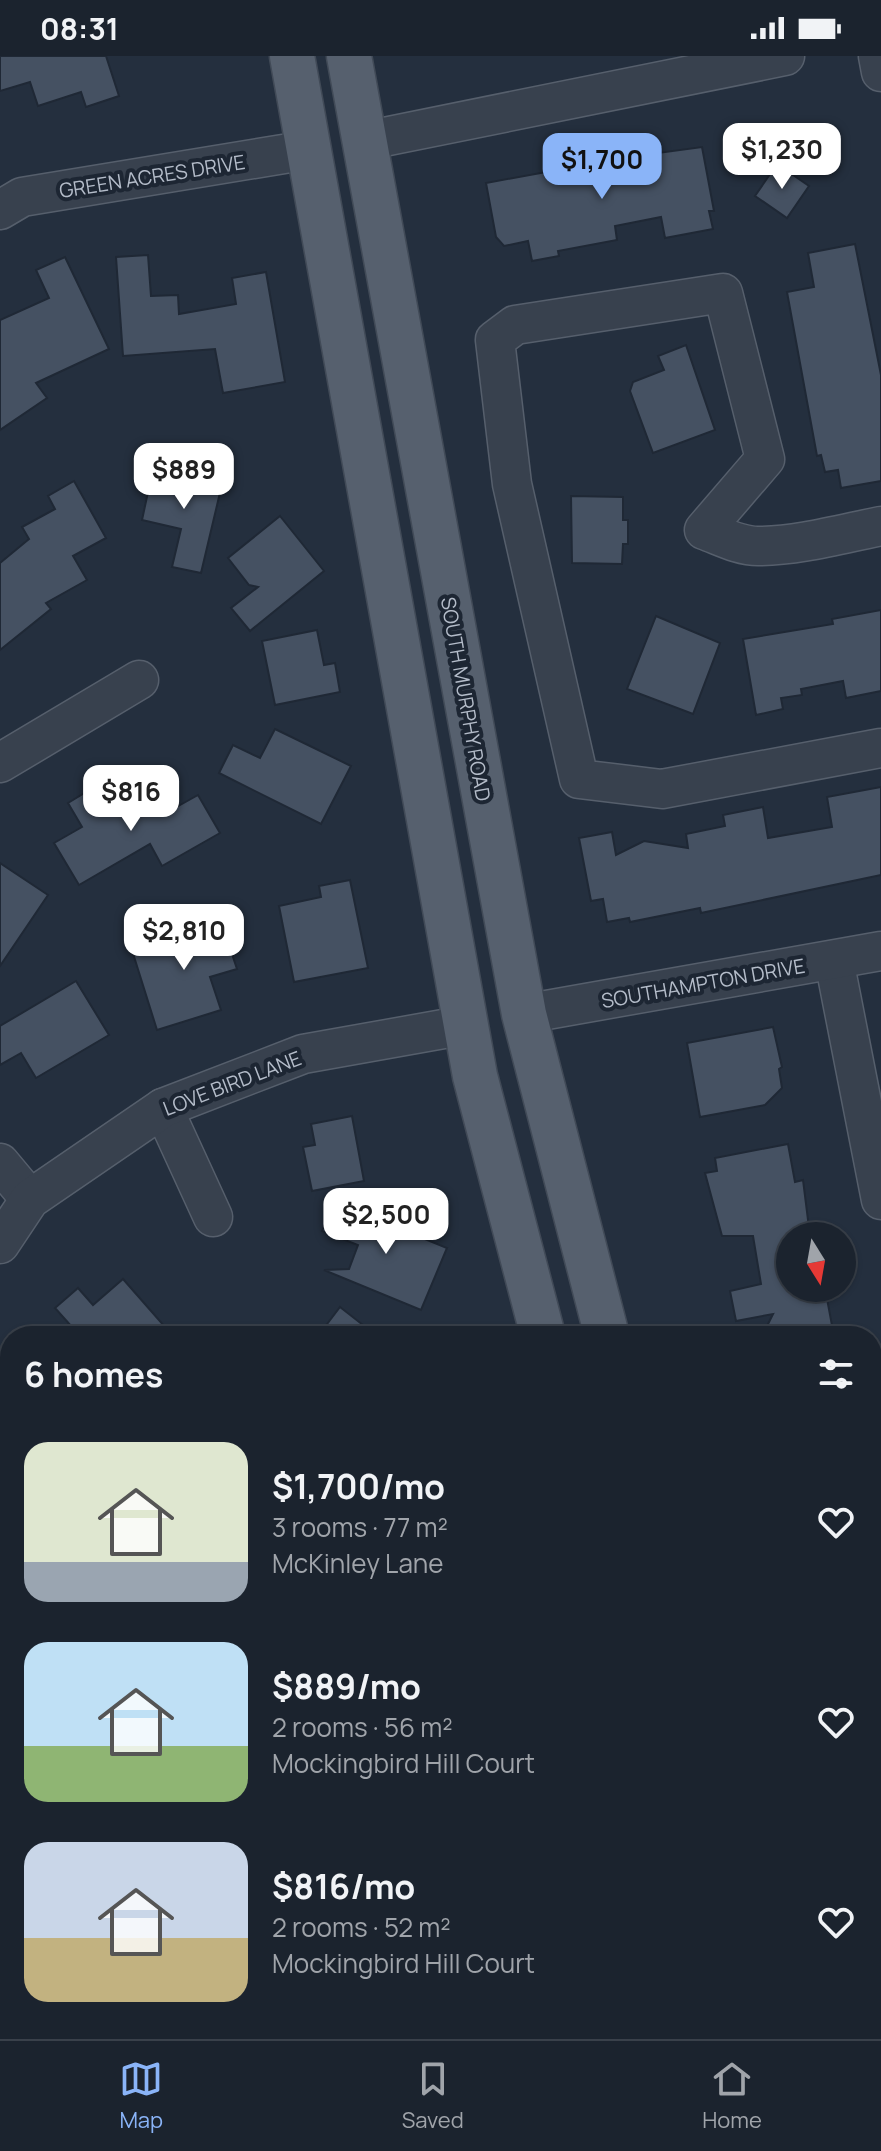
<!DOCTYPE html>
<html lang="en">
<head>
<meta charset="utf-8">
<style>
  :root { --surface:#1b232e; --page:#242b36; --text:#f1f3f6; --muted:#a0a4aa; --line:#39404a; --accent:#8ab4f8 }
  body { margin:0; font-family:Manrope,sans-serif; background:var(--page); color:var(--text); height:100vh; display:flex; flex-direction:column; font-size:30px; white-space:nowrap }
  * { box-sizing:border-box; margin:0 }
  p { font-size:26px; color:var(--muted) }
  .icon { flex:none; width:44px; height:44px; fill:none; stroke:currentColor; stroke-width:2; stroke-linecap:round; stroke-linejoin:round }
  .map { position:relative; flex:1; overflow:hidden }
  .drawer { position:absolute; left:0px; top:1270px; width:882px; height:714px; display:flex; flex-direction:column; background:var(--surface); border-radius:32px 32px 0 0; box-shadow:0 2px 6px #0004,0 0 0 2px var(--line) }
  .drawer>* { flex:none }
  .needle { width:52px; rotate:169deg }
  .controls { position:absolute; left:776px; top:1166px; display:grid; gap:16px }
  .controls a { display:grid; place-items:center; width:80px; height:80px; border-radius:50%; background:var(--surface); box-shadow:0 2px 6px #0004,0 0 0 2px var(--line); font-size:40px }
  .price { position:absolute; translate:-50% -68px; padding:0 18px; border-radius:16px; background:#fff; color:#222; font-size:26px; line-height:52px; filter:drop-shadow(0 2px 4px #0008) }
  .price::after { content:''; position:absolute; left:50%; top:48px; width:24px; height:18px; margin-left:-12px; background:inherit; clip-path:polygon(0 0,100% 0,50% 100%) }
  .price.active { background:var(--accent); color:#111 }
  ul { padding:0; list-style:none }
  li { display:flex; align-items:center; gap:24px; height:200px; padding:0 24px }
  li span { display:grid; place-items:center; flex:none; width:224px; height:160px; border-radius:24px; color:#555 }
  li>.icon { margin-inline-start:auto }
  span .icon { width:96px; height:96px; fill:#fffc; stroke-width:1 }
  li b { font-size:34px }
  h2 { display:flex; justify-content:space-between; align-items:center; height:96px; padding:0 24px; font-size:34px }
  .status { display:flex; justify-content:space-between; align-items:center; height:56px; padding:0 40px; background:var(--surface); direction:ltr }
  .status svg { height:22px; fill:currentColor }
  .menu { display:flex; justify-content:space-around; align-items:center; height:112px; border-top:2px solid var(--line); background:var(--surface); font-size:22px; color:var(--muted) }
  .menu a { display:grid; justify-items:center; gap:4px }
  .menu .active { color:var(--accent) }
  .map>svg:first-child { display:block }
</style>
</head>
<body>
<div class="status"><b>08:31</b><svg viewBox="0 0 49 12"><path d="M0 12V9h3v3zM5 12V6h3v6zM10 12V3h3v9zM15 12V0h3v12zM26 1h20v11H26zM47 4h2v5h-2z"/></svg></div>
<div class="map">
<svg width="881" height="1983" viewBox="0 0 881 1983">
  <rect width="100%" height="100%" fill="#242f3e"/>
  <g fill="#455162" stroke="#1f2835" stroke-width="2">
    <path d="M0,0H106L119,40L86,51L81,36L38,50L30,26L0,35Z"/>
    <path d="M702,91L714,155H709L713,173L665,182L661,161L615,170L617,184L558,195L559,200L532,205L528,185L504,190L496,181L486,127L628,101Z"/>
    <path d="M777,108L809,130L787,162L755,140Z"/>
    <path d="M855,188L881,319V425L841,432L838,414L825,416L821,399L817,400L787,236L814,231L808,197Z"/>
    <path d="M148,199L151,240L178,239L179,258L236,248L232,222L266,216L285,326L223,337L215,293L123,300L116,201Z"/>
    <path d="M65,201L109,293L36,327L47,342L0,374V264L49,242L36,214Z"/>
    <path d="M686,289L715,374L653,397L630,335L633,326L664,314L658,300Z"/>
    <path d="M154,408L223,424L201,517L172,511L181,473L142,464Z"/>
    <path d="M74,425L106,482L73,500L87,524L46,547L51,553L0,594V507L29,483L22,471L55,453L48,440Z"/>
    <path d="M571,440L623,441V464H628V488H623L622,508L572,507Z"/>
    <path d="M280,460L324,515L250,575L231,552L258,531L249,529L228,502Z"/>
    <path d="M881,554V635L846,642L843,625L801,633L802,639L781,642L783,653L756,659L743,583L833,568L832,563Z"/>
    <path d="M656,560L720,587L693,658L627,633Z"/>
    <path d="M317,574L324,609L335,607L340,636L275,649L262,585Z"/>
    <path d="M275,673L351,710L321,768L219,717L233,689L260,702Z"/>
    <path d="M96,730L113,759L152,737L164,758L198,739L220,777L162,810L150,788L79,829L54,787L82,771L68,747Z"/>
    <path d="M881,731V819L701,857L700,852L630,866L629,862L607,866L603,843L591,845L579,782L612,776L616,799L644,785L688,792L686,778L725,770L723,759L763,751L768,782L832,771L827,741Z"/>
    <path d="M0,807L48,839L0,910Z"/>
    <path d="M350,824L368,912L294,926L279,850L321,841L319,830Z"/>
    <path d="M220,862L237,913L210,921L221,954L157,974L131,891Z"/>
    <path d="M76,925L109,979L36,1022L21,997L0,1009V970Z"/>
    <path d="M773,971L782,1011L779,1013L782,1032L765,1049L700,1061L687,987Z"/>
    <path d="M352,1060L364,1125L312,1135L303,1091L315,1089L311,1068Z"/>
    <path d="M788,1088L795,1126L803,1124L810,1180H790V1232H825L834,1280H762L773,1258L736,1265L730,1235L761,1228L753,1180H722L705,1117L717,1115L715,1102Z"/>
    <path d="M334,1146L447,1192L421,1254L324,1214L349,1213L358,1189L322,1175Z"/>
    <path d="M123,1223L173,1280H80L55,1252L78,1232L93,1249Z"/>
    <path d="M340,1251L377,1280H318Z"/>
  </g>
  <g fill="none" stroke-linecap="round" stroke-linejoin="round">
    <g stroke="#565f6c" stroke-width="41">
      <g id="minor">
        <path d="M878,0L881,16"/>
        <path d="M364,85L785,0"/>
        <path d="M0,154L22,141L308,94"/>
        <path d="M881,470C841,478 798,490 758,490C739,490 721,480 704,474L765,403L723,237L515,269L495,284L512,428L579,723L662,733L881,692"/>
        <path d="M0,707L139,624"/>
        <path d="M834,904L881,1144"/>
        <path d="M524,958L881,895"/>
        <path d="M163,1052L213,1161"/>
        <path d="M0,1107L30,1143"/>
        <path d="M0,1188L30,1143L163,1052L303,998L466,969"/>
        <path d="M872,1879L881,1878"/>
        <path d="M258,1983L308,1974"/>
      </g>
    </g>
    <g stroke="#414a57" stroke-width="47">
      <g id="major">
        <path d="M292,0L475,1020L543,1280"/>
        <path d="M349,0L524,958L607,1280"/>
        <path d="M677,1974L679,1983"/>
        <path d="M744,1974L746,1983"/>
      </g>
    </g>
    <use href="#minor" stroke="#38414e" stroke-width="38"/>
    <use href="#major" stroke="#56606e" stroke-width="44"/>
  </g>
  <g text-anchor="middle" dominant-baseline="central" stroke-width="8" stroke-linejoin="round" paint-order="stroke">
    <g font-size="20" fill="#b4bcc9" stroke="#1d2633">
      <text transform="translate(152 120) rotate(-9)">GREEN ACRES DRIVE</text>
      <text transform="translate(466 643) rotate(80)">SOUTH MURPHY ROAD</text>
      <text transform="translate(703 927) rotate(-10)">SOUTHAMPTON DRIVE</text>
      <text transform="translate(232 1027) rotate(-21)">LOVE BIRD LANE</text>
    </g>
  </g>
</svg>
<div class="controls">
<a><svg class="needle" viewBox="-14 -14 28 28"><path d="M0-13l5 13h-10z" fill="#e53935"/><path d="M0 13l5-13h-10z" fill="#a0a4aa"/></svg></a>
</div>
<b class="price" style="left:782px;top:135px">$1,230</b>
<b class="price active" style="left:602px;top:145px">$1,700</b>
<b class="price" style="left:184px;top:455px">$889</b>
<b class="price" style="left:131px;top:777px">$816</b>
<b class="price" style="left:184px;top:916px">$2,810</b>
<b class="price" style="left:386px;top:1200px">$2,500</b>
<section class="drawer">
<h2>6 homes<svg class="icon" aria-label="filters" viewBox="0 0 24 24"><path d="M4 7h16M4 17h16"/><circle cx="9" cy="7" r="2"/><circle cx="15" cy="17" r="2"/></svg></h2>
<ul>
<li><span style="background:linear-gradient(#dfe7d0 75%,#9aa5b1 0)"><svg class="icon" aria-label="home" viewBox="0 0 24 24"><path d="M3 11l9-7 9 7M6 9v11h12V9"/></svg></span><div><b>$1,700/mo</b><p>3 rooms · 77 m²</p><p>McKinley Lane</p></div><svg class="icon" aria-label="heart" viewBox="0 0 24 24"><path d="M12 20l-8-8c-3-5 5-10 8-4 3-6 11-1 8 4z"/></svg></li>
<li><span style="background:linear-gradient(#bfe0f5 65%,#8fb573 0)"><svg class="icon" aria-label="home" viewBox="0 0 24 24"><path d="M3 11l9-7 9 7M6 9v11h12V9"/></svg></span><div><b>$889/mo</b><p>2 rooms · 56 m²</p><p>Mockingbird Hill Court</p></div><svg class="icon" aria-label="heart" viewBox="0 0 24 24"><path d="M12 20l-8-8c-3-5 5-10 8-4 3-6 11-1 8 4z"/></svg></li>
<li><span style="background:linear-gradient(#c9d6e8 60%,#c2b280 0)"><svg class="icon" aria-label="home" viewBox="0 0 24 24"><path d="M3 11l9-7 9 7M6 9v11h12V9"/></svg></span><div><b>$816/mo</b><p>2 rooms · 52 m²</p><p>Mockingbird Hill Court</p></div><svg class="icon" aria-label="heart" viewBox="0 0 24 24"><path d="M12 20l-8-8c-3-5 5-10 8-4 3-6 11-1 8 4z"/></svg></li>
</ul>
</section>
</div>
<nav class="menu">
<a class="active"><svg class="icon" aria-label="map" viewBox="0 0 24 24"><path d="M3 6l6-2 6 2 6-2v14l-6 2-6-2-6 2zM9 4v14M15 6v14"/></svg>Map</a>
<a><svg class="icon" aria-label="saved" viewBox="0 0 24 24"><path d="M7 4h10v16l-5-4-5 4z"/></svg>Saved</a>
<a><svg class="icon" aria-label="home" viewBox="0 0 24 24"><path d="M3 11l9-7 9 7M6 9v11h12V9"/></svg>Home</a>
</nav>
</body>
</html>
